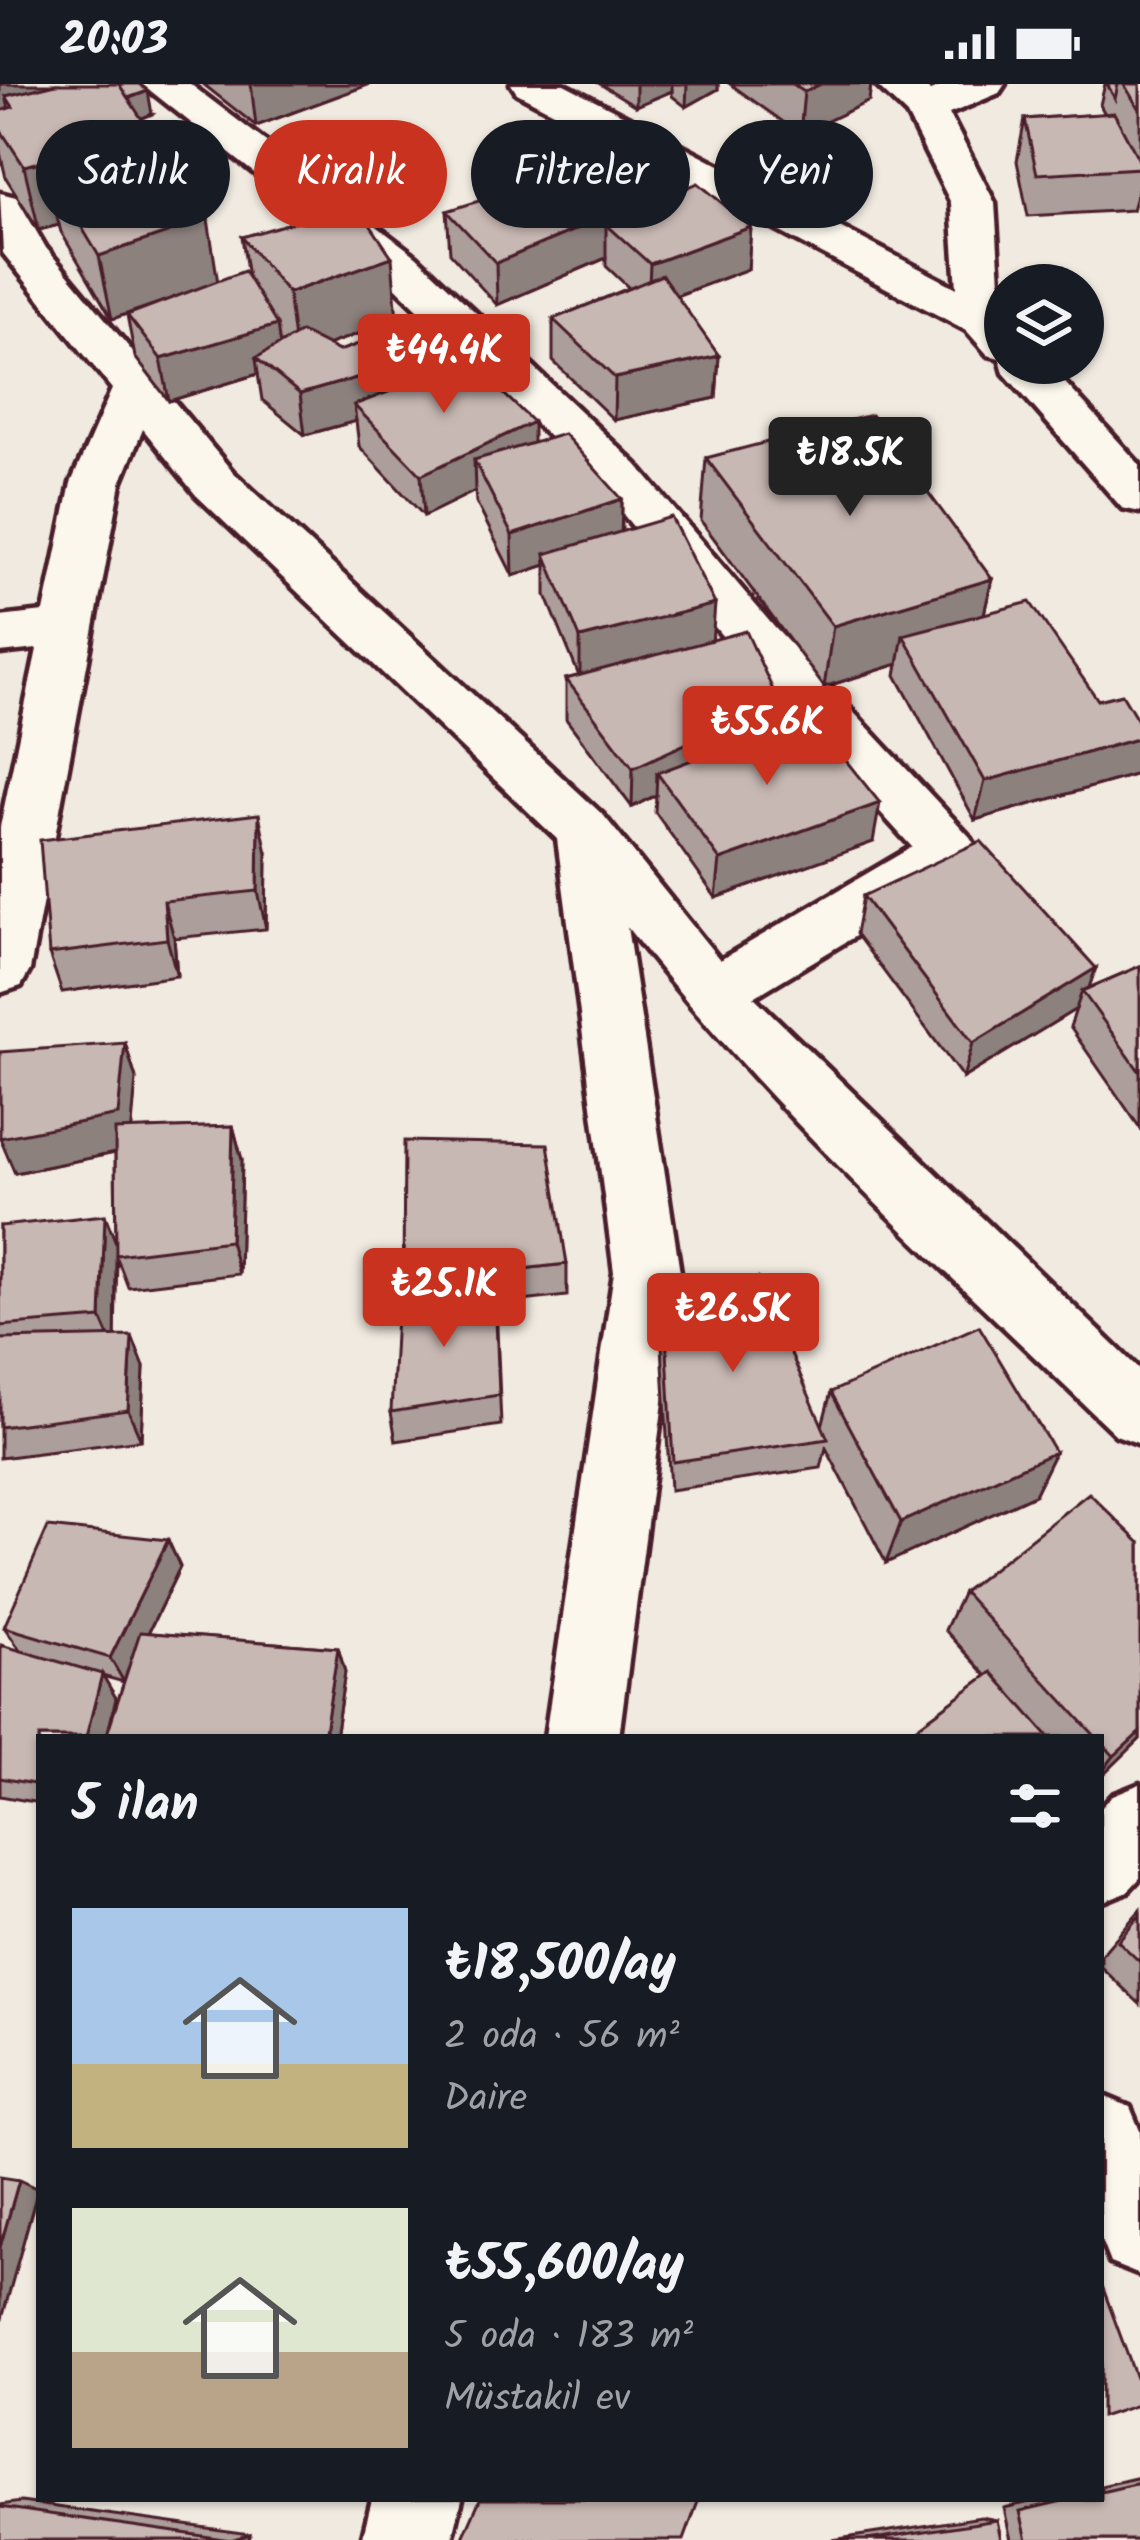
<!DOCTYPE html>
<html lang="tr">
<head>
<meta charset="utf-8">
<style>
  :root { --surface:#171b24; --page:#20242c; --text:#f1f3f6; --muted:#9ea1a6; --accent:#c8321e }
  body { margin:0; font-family:Kalam,sans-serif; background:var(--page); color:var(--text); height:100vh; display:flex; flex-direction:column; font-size:45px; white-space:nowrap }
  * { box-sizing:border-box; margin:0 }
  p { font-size:39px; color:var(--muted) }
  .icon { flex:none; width:66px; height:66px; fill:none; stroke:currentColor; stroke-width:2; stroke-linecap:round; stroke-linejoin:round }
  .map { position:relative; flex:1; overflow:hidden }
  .panel { position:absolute; left:36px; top:1650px; width:1068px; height:768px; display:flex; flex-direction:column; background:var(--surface); border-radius:0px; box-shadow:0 3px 9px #0004 }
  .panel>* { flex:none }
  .top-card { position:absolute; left:36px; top:36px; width:1068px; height:108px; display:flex; gap:24px }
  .fabs { position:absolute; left:984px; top:180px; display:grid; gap:24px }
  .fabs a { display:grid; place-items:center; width:120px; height:120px; border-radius:50%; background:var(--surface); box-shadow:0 3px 9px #0004; font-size:60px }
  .price { position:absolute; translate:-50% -102px; padding:0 27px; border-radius:12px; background:var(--accent); color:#fff; font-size:39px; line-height:78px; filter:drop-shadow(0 3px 6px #0008) }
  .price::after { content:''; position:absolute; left:50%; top:72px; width:36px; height:27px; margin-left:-18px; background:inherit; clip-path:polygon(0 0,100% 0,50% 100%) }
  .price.active { background:#222; color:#fff }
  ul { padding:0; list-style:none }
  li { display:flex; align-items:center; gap:36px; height:300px; padding:0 36px }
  li span { display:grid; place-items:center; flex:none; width:336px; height:240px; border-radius:0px; color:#555 }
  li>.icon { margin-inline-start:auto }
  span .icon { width:144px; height:144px; fill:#fffc; stroke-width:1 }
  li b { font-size:51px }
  h2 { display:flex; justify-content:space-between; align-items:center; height:144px; padding:0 36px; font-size:51px }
  .pill { padding:0 42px; border-radius:54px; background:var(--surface); box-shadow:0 3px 9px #0004; font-size:42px; line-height:108px }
  .pill.active { background:var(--accent); color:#fff }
  .status { display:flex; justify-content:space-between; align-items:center; height:84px; padding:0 60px; background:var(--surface); direction:ltr }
  .status svg { height:33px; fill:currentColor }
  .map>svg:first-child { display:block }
</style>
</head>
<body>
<div class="status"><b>20:03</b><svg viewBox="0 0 49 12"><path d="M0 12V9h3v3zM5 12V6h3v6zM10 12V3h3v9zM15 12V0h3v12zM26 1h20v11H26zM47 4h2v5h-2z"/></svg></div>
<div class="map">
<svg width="1140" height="2456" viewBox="0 0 1140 2456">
  <rect width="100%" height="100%" fill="#f0eae0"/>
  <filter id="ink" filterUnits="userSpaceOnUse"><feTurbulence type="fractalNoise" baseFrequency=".00833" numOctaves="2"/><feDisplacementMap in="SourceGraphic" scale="24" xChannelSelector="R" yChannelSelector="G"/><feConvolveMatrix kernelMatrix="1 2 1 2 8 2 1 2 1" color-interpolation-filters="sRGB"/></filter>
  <g filter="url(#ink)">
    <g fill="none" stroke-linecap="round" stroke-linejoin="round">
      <g stroke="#4a1f2b" stroke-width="9">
        <g id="minor">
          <path d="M142,0H190L416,172L636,380L775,544L970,753L979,768L970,783L754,913L1140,1286V1360L1116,1351C948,1189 770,1028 627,843L680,1188L619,1653H545L614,1188L557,755L196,411L143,345L121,399L30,886L21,902L0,909V743L37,565L0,569V533L44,528L71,399L112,305L3,169L0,109L16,113L46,164L232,387L604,732L720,876L912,763L737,570L600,402L384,192Z"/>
          <path d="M511,0H564L957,204L951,119L907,31L875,0H921L930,7L948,0H1005L999,9L949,30L995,119L1005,279H1047L1140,381V428L1122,424L1004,289L1000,274L988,271L966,246L517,9Z"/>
          <path d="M1140,1700V1794L1128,1807L1101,1818V1724L1113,1711Z"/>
          <path d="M1101,2011L1130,2023L1140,2047V2191L1110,2179L1101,2156Z"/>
          <path d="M372,2415H462L452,2456H362Z"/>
        </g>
      </g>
      <use href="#minor" fill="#fbf7ec" fill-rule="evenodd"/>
    </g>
    <g fill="#ac9e9a" stroke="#4a1f2b" stroke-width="3" fill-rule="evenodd">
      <path d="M0,0L152,30L141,35L218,197L248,194L242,153L397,236L327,261L339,267L429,273L430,292L622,415V448L712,556L778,617L774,645L873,758L716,814L655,728L656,711L632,723L566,635V595L579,592L546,511V481L513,492L476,418L475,407L424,432L359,362L356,337L305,351L262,316L258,290L169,317L135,273L127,231L148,223L112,235L61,148L59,141L39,146L6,94L0,68Z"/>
      <path d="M203,0H370L256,42Z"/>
      <path d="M600,0H718V5L686,23L672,12V7L636,22Z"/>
      <path d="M730,0H871L869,17L800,50Z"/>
      <path d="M1105,0H1140V104L1138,105L1132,126L1028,132L1017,77L1025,35L1105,30L1100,21Z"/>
      <path d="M447,127L625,132L751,143L748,185L676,212L719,272L716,314L614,336L553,277V235L629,204L606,182V174L497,221L450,169Z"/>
      <path d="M706,374L992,495L984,530L1098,616L1140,640V673L1134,691L975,736L896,591L898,580L824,603L701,437Z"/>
      <path d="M267,769L266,845L174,854L177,892L62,908L49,870Z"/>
      <path d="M863,812L1089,904L1140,882V1044L1070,943L1076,925L963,994L856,850Z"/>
      <path d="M125,959L136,995L131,1046L233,1042L242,1076L239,1190L128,1203L117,1174L115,1252L144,1283L141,1356L0,1374V1142L116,1159L115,1069L15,1089L0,1054Z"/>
      <path d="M567,1180V1212L496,1220L501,1341L396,1357L391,1328L405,1211L403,1198Z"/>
      <path d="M664,1211L822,1342L831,1308L1034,1411L886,1479L826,1364L821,1384L670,1406L661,1243Z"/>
      <path d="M168,1456L180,1483L148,1549L338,1564L345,1588L335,1653H39V1719L0,1712V1564L21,1567L4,1543ZM102,1592L124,1598L107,1650L116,1614Z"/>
      <path d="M1140,1459V1655L1101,1693V1653H903L987,1592L945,1546L963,1508Z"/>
      <path d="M1140,1826V1920L1101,1883V1871Z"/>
      <path d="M1140,2393V2456H1011L1004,2424L1043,2415H1101V2402Z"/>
      <path d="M21,2418L250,2450L249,2456H0V2421Z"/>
      <path d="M981,2433L997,2436L1001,2456H832Z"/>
    </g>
    <g fill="#8c817d" stroke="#4a1f2b" stroke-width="3">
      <path d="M0,0H61L6,12L9,25L0,28Z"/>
      <path d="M251,0H370L256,42Z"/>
      <path d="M636,0H672V7L636,22Z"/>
      <path d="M687,0H718V5L686,23Z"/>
      <path d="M821,0H871L869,17L800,50L804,8Z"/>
      <path d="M148,7L152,30L106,49L101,25Z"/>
      <path d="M152,51L163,115L46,84L59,141L39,146L24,82Z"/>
      <path d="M626,124L625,157L606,140V174L497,221L496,179Z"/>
      <path d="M208,135L218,199L112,235L99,172Z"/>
      <path d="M751,143L748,185L648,222L650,180Z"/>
      <path d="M392,173L397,236L296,272L288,209Z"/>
      <path d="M277,241L283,283L256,274L258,290L169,317L161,275Z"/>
      <path d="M719,272L716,314L614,336L615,294Z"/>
      <path d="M429,273L432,315L354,321L356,337L305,351L300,310Z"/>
      <path d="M533,338V379L474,376L475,407L424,432L421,391Z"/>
      <path d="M622,415L621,457L545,470L546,481L513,492L512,451Z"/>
      <path d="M992,495L978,556L903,551L898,580L824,603L833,542Z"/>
      <path d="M715,520L712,560L580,595V554Z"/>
      <path d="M778,617L773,657L657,689L656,711L632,723L633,684Z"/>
      <path d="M1140,654V673L1134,691L975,736L985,697Z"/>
      <path d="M880,719L873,758L716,814L720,776Z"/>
      <path d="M259,730L267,769L266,845L258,807Z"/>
      <path d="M164,817L174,854L177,892L167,855Z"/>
      <path d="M1096,884L1086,912L1082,907L1076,925L963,994L973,959Z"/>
      <path d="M125,959L136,995L130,1066L15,1089L0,1054Z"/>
      <path d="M233,1042L242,1076L239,1190L230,1157Z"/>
      <path d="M105,1131L118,1164L116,1171L115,1266L101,1234Z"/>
      <path d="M132,1252L144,1283L141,1356L128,1326Z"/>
      <path d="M1055,1368L1034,1411L886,1479L901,1438Z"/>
      <path d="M168,1456L180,1483L124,1598L110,1574Z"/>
      <path d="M338,1564L345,1588L335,1653H324Z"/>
      <path d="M102,1590L116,1614L107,1653H86Z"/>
      <path d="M1140,1648V1655L1101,1693V1689L1114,1672Z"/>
      <path d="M19,2096L38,2105L0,2242V2163Z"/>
      <path d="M250,2450L249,2456H231Z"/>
    </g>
    <g fill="#c8b8b3" stroke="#4a1f2b" stroke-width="3">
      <path d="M56,0H119L152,51L24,82L0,45V27L13,23L6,12Z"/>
      <path d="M119,0H139L148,7L128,14Z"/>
      <path d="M793,0H821L804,8Z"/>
      <path d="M1107,0H1118L1115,15Z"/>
      <path d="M1124,0H1140V27Z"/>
      <path d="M1114,29L1140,78V84L1037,90L1025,35Z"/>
      <path d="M152,57L208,135L99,172L46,84Z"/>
      <path d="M583,84L626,124L496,179L447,127Z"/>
      <path d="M698,99L751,143L650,180L606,140Z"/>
      <path d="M356,120L392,173L288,209L242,153Z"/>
      <path d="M244,187L277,241L161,275L127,231Z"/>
      <path d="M662,191L719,272L615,294L553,235Z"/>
      <path d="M397,246L429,273L300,310L256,274L301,248L339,267Z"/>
      <path d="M470,277L533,338L421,391L354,321Z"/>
      <path d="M871,331L992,495L833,542L706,374Z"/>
      <path d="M564,350L622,415L512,451L474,376Z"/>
      <path d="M671,433L715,520L580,554L545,470Z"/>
      <path d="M1030,518L1098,616L1122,610L1140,640V654L985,697L903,551Z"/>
      <path d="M746,547L778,617L633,684L566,595Z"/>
      <path d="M810,632L880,719L720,776L657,689Z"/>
      <path d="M259,730L258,807L164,817L167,855L49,870L40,756Z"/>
      <path d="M981,757L1096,884L973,959L863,812Z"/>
      <path d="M1140,882V988L1082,907Z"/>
      <path d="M125,959L118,1031L0,1054V968Z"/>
      <path d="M233,1042L230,1157L116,1171L115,1046Z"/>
      <path d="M404,1057L548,1060L567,1180L403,1198Z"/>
      <path d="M105,1131L101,1234L0,1242V1142Z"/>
      <path d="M758,1194L828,1355L673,1378L664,1211Z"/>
      <path d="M495,1209L499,1311L391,1328L397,1211Z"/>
      <path d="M979,1242L1055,1368L901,1438L831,1308Z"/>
      <path d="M132,1252L128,1326L0,1343V1255Z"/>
      <path d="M1089,1409L1140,1459V1648L1114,1672L1101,1658V1653H1096L963,1508Z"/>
      <path d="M48,1443L168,1456L110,1574L4,1543Z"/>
      <path d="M140,1548L338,1564L324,1653H106Z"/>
      <path d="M1,1561L102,1590L86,1653H39V1701L0,1694Z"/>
      <path d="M992,1588L1049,1653H903Z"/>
      <path d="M1140,1831V1878L1118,1857Z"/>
      <path d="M0,2093L19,2096L0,2163Z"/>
      <path d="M1101,2199L1140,2305V2320L1101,2333Z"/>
      <path d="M1140,2399V2456H1027L1020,2427L1071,2415H1101V2408Z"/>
      <path d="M480,2415H699L684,2456H462Z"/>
      <path d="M0,2423L231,2456H0Z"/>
      <path d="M997,2436L1001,2456H867Z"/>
    </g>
  </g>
</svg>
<div class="fabs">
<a><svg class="icon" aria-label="layers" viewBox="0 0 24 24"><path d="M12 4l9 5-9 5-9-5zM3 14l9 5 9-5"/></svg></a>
</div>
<b class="price" style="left:444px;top:332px">₺44.4K</b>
<b class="price active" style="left:850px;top:435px">₺18.5K</b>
<b class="price" style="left:767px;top:704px">₺55.6K</b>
<b class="price" style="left:444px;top:1266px">₺25.1K</b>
<b class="price" style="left:733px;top:1291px">₺26.5K</b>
<div class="top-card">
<a class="pill">Satılık</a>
<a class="pill active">Kiralık</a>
<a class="pill">Filtreler</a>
<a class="pill">Yeni</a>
</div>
<section class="panel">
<h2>5 ilan<svg class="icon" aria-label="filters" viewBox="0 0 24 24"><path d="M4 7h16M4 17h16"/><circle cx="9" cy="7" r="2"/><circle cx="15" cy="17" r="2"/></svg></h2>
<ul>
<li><span style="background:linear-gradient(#a9c7e8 65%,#c2b280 0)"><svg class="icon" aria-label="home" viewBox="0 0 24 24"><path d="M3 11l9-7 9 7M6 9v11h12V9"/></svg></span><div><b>₺18,500/ay</b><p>2 oda · 56 m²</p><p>Daire</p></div></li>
<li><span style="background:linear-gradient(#dfe7d0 60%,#b9a48a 0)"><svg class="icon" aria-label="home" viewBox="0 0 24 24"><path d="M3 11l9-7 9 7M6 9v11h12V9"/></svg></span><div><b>₺55,600/ay</b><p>5 oda · 183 m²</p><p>Müstakil ev</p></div></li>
</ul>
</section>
</div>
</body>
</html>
